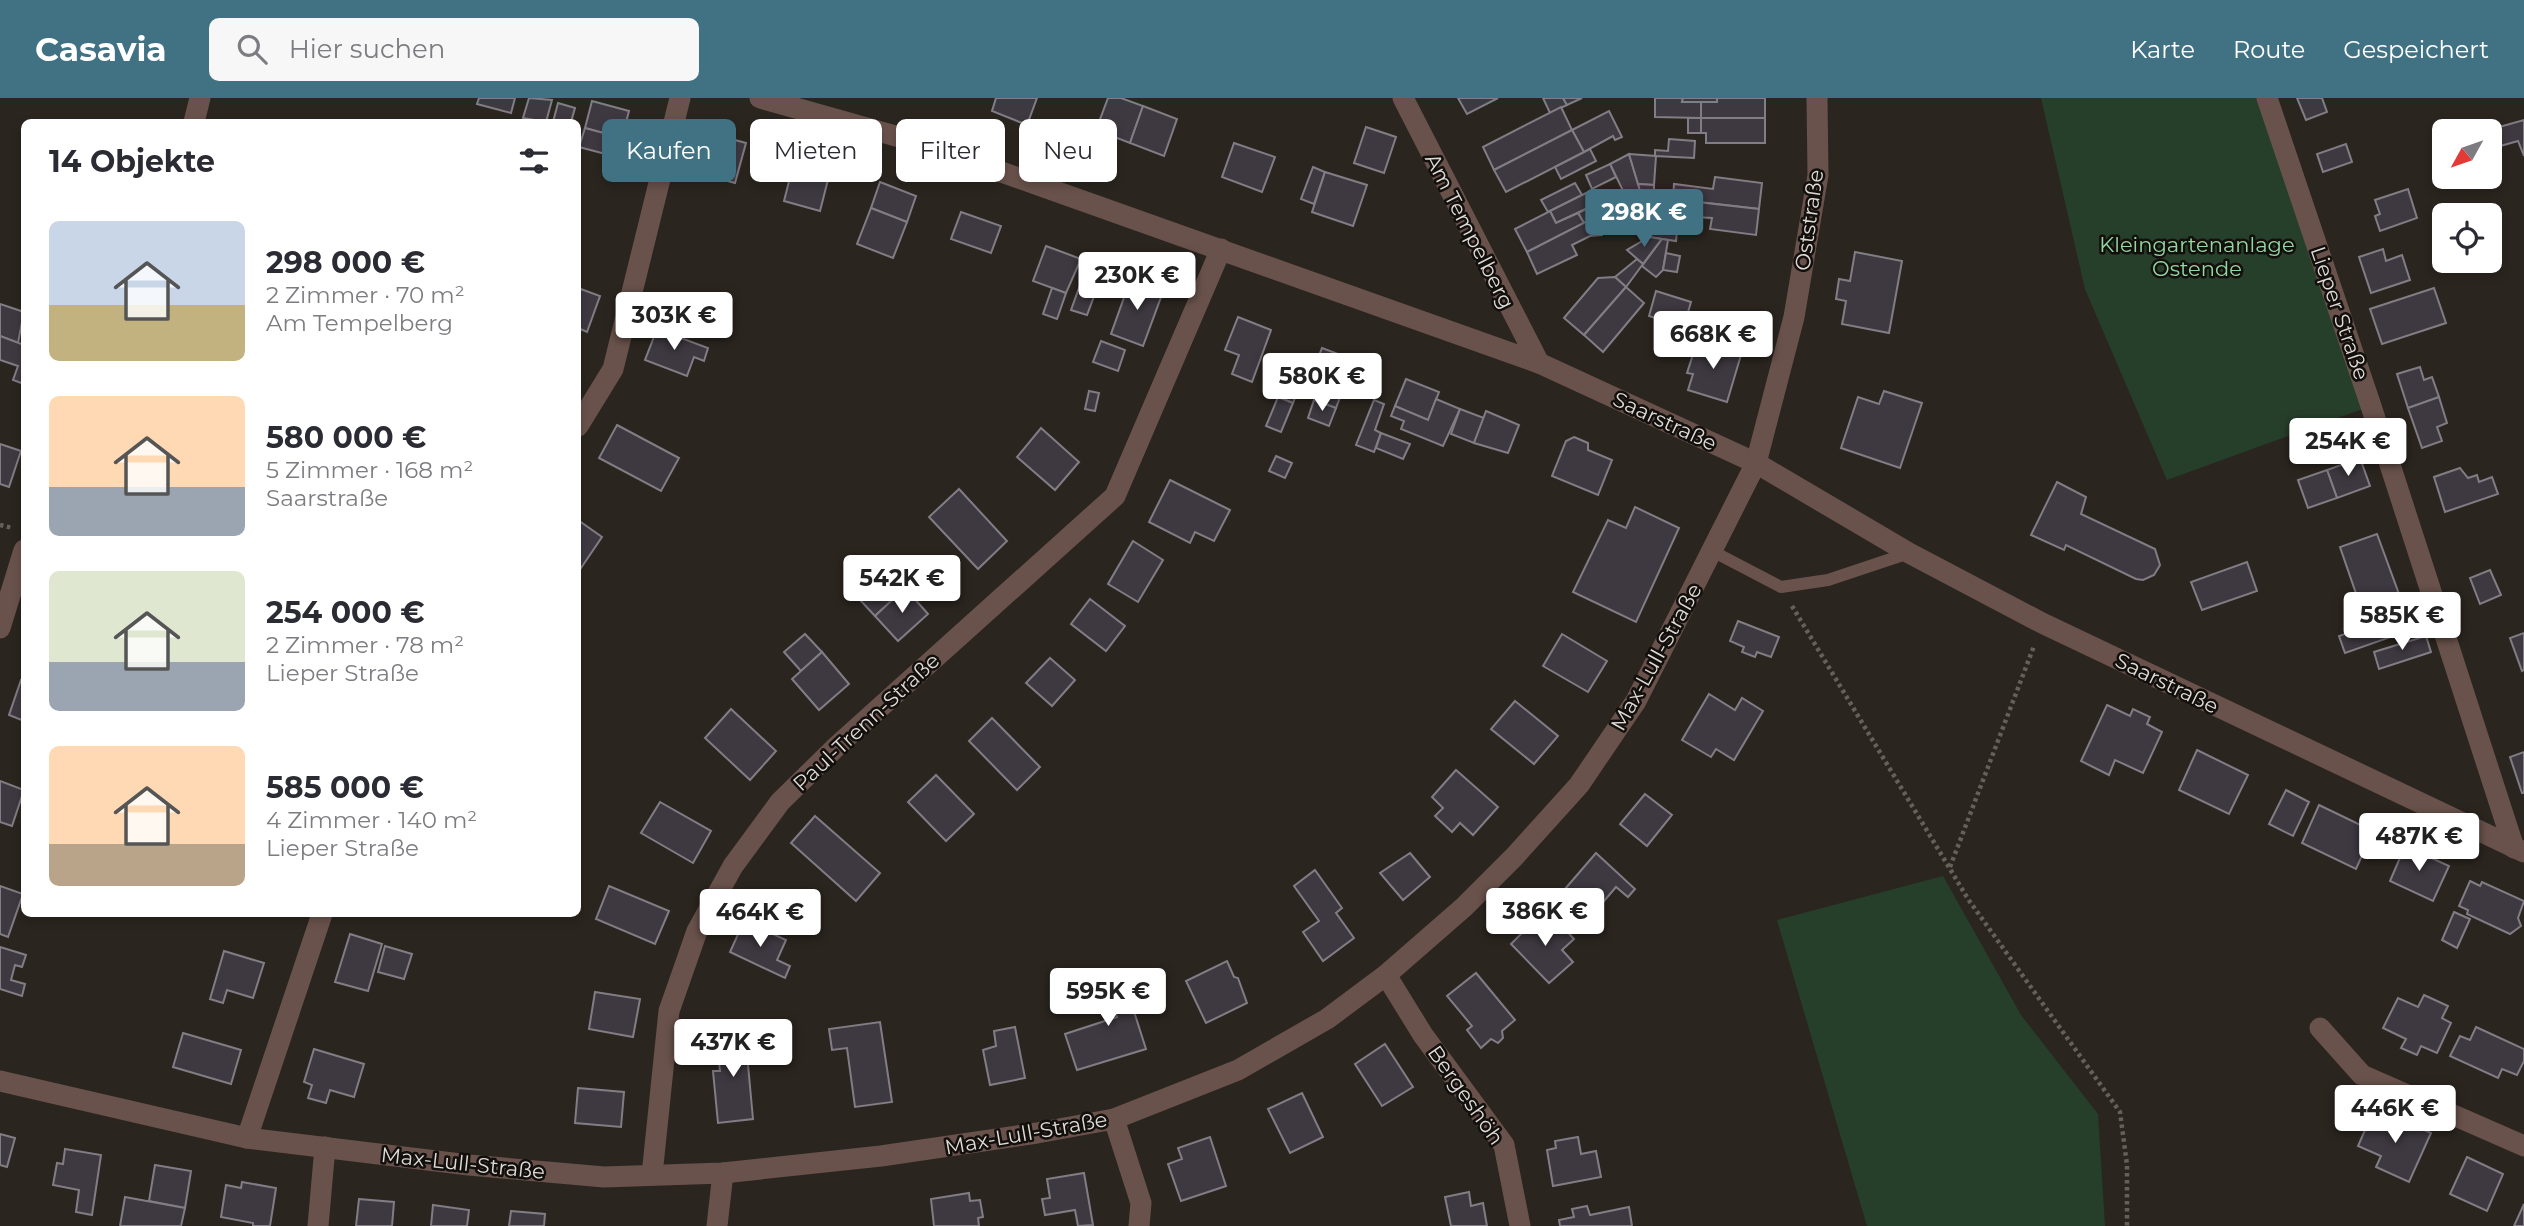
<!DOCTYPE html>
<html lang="de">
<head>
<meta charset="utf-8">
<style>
  :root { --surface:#fff; --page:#f7f7f7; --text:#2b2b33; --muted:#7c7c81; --accent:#417284 }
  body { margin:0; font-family:Montserrat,sans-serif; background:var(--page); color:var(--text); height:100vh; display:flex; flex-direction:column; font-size:26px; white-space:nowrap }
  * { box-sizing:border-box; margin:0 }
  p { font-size:23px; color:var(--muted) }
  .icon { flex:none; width:38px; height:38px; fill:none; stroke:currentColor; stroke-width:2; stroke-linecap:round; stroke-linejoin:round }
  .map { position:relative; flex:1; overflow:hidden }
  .details { position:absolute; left:21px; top:21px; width:560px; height:798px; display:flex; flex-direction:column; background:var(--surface); border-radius:10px; box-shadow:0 4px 10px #0003 }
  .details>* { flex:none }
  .hud { position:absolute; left:602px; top:21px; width:665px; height:63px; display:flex; gap:14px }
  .needle { width:46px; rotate:230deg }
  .controls { position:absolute; left:2432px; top:21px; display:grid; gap:14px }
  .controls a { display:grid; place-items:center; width:70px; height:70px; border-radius:10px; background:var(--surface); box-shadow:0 4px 10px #0003; font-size:35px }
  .price { position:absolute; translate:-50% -60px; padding:0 16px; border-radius:7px; background:#fff; color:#222; font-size:23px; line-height:46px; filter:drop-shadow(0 2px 4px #0008) }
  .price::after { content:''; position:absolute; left:50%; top:42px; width:21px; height:16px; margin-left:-10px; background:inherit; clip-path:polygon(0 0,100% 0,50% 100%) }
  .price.selected { background:var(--accent); color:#fff }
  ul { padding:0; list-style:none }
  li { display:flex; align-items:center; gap:21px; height:175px; padding:0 28px }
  li span { display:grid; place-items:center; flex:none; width:196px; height:140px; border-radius:10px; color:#555 }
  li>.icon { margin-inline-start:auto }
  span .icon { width:84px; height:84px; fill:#fffc; stroke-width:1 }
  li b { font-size:30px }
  h2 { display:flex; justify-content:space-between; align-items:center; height:84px; padding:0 28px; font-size:30px }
  .chip { padding:0 24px; border-radius:10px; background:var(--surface); box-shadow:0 4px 10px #0003; font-size:24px; line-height:63px }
  .chip.selected { background:var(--accent); color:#fff }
  header { display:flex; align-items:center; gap:42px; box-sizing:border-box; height:98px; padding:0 35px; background:var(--accent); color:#fff }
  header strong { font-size:33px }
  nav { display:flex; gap:38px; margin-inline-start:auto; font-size:24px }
  .search { width:490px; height:63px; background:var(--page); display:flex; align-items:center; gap:18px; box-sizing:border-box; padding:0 24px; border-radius:10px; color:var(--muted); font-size:26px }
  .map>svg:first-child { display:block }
</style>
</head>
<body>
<header>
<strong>Casavia</strong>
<div class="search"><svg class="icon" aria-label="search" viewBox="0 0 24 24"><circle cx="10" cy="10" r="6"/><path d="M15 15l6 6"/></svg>Hier suchen</div>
<nav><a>Karte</a><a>Route</a><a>Gespeichert</a></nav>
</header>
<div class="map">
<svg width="2524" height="1128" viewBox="0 0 2524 1128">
  <rect width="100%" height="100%" fill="#2b251f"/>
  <g fill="#263f2b">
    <path d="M2041,0H2265L2371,308L2167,382L2085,191Z"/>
    <path d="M1943,778L2021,917L2098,1016L2105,1128H1867L1777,822Z"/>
  </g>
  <g fill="#3e3940" stroke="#827c84" stroke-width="2">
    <path d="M479,0H515L511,15L477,6Z"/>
    <path d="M529,0L552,2L546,24L523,20Z"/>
    <path d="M996,0H1037L1027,27L992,13Z"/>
    <path d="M1108,0H1121L1143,8L1130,45L1096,32Z"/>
    <path d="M1458,0H1498L1467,16Z"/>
    <path d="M1543,0H1563L1567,7L1550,15Z"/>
    <path d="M1563,0H1582L1567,7Z"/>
    <path d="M1655,0H1683L1682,4H1701V20L1655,19Z"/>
    <path d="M1683,0H1717V4H1682Z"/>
    <path d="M1717,0H1765V20H1701V4H1717Z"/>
    <path d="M2297,0H2322L2327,14L2306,22Z"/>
    <path d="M592,3L629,13L622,40L585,30Z"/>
    <path d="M558,5L575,10L571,24H553Z"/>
    <path d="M1143,8L1177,21L1164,58L1130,45Z"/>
    <path d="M1561,9L1572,32L1494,72L1483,49Z"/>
    <path d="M1609,13L1622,39L1615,42L1613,38L1584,54L1572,32Z"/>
    <rect x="1688" y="20" width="13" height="15"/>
    <path d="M1701,20H1765V45H1706V35H1701Z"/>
    <path d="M2524,22V58L2518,43L2490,51V33H2485Z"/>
    <path d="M1366,29L1396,39L1384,75L1354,65Z"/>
    <path d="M585,30L622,40L617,59L579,49Z"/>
    <path d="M1572,32L1584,54L1506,94L1494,72Z"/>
    <path d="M709,35L746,45L735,85L699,75Z"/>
    <path d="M1669,41L1695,43L1694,60L1655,58V52L1668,53Z"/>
    <path d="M1234,45L1275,59L1262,94L1222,79Z"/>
    <path d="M2346,46L2352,64L2323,74L2317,56Z"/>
    <path d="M1590,51L1596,63L1561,81L1555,69Z"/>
    <path d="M1629,56L1642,98L1629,105L1610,66Z"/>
    <path d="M1629,56L1656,58L1654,87L1638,86Z"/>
    <path d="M795,60L831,70L820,113L784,103Z"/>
    <path d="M1610,66L1616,79L1592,91L1586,77Z"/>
    <path d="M1313,69L1325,74L1314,106L1301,101Z"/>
    <path d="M1325,74L1367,87L1353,128L1312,114Z"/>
    <path d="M1715,79L1762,85L1759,111L1673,101L1674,86L1713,91Z"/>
    <path d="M880,84L916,98L907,124L871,110Z"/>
    <path d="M1575,85L1582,97L1548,114L1541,102Z"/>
    <path d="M1638,86L1654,87V101L1642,100Z"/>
    <path d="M2408,91L2417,120L2380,133L2375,118L2380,116L2375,102Z"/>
    <path d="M1588,94L1594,107L1556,125L1550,113Z"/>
    <path d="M1642,100L1661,101L1658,121L1678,124L1676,143L1649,139Z"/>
    <path d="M1697,104L1759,111L1756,137L1710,131L1712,120L1695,119Z"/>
    <path d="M1594,107L1600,117L1584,125L1578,115Z"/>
    <path d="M871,110L907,124L893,160L857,146Z"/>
    <path d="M1550,113L1556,125L1578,115L1584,125L1527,154L1515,131Z"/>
    <path d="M961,114L1001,128L991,155L951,141Z"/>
    <path d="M1601,116L1606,127L1602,137L1590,138L1572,147L1577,157L1537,176L1527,154Z"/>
    <path d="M1649,139L1662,141L1643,166L1627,152Z"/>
    <path d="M1662,141L1668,142L1663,172L1656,179L1642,168Z"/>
    <path d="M1046,148L1081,161L1066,195L1033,183Z"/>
    <path d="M2383,151L2386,163L2402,157L2410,182L2371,195L2359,159Z"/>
    <path d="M1855,154L1902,163L1889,235L1842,226L1846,203L1836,201L1839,181L1850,183Z"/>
    <path d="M1666,155L1680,158L1677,174L1663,172Z"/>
    <path d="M1637,161L1643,166L1626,189L1615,179Z"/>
    <path d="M1615,179L1626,189L1584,237L1564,220L1598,180Z"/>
    <path d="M1131,180L1164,191L1143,248L1111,236Z"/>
    <path d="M1080,187L1096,193L1087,217L1071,212Z"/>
    <path d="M1626,189L1644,205L1603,254L1584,237Z"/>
    <path d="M578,190L600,198L587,234L578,230Z"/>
    <path d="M1052,190L1066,195L1057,221L1043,216Z"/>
    <path d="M2434,190L2446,225L2382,246L2370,211Z"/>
    <path d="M1656,193L1691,204L1684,228L1649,218Z"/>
    <path d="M0,206L24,214L18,245L0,238Z"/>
    <path d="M1238,219L1271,232L1252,284L1232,276L1239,257L1225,252Z"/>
    <path d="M657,231L708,250L704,263L694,259L687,278L645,262Z"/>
    <path d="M1716,232L1735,238L1737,242L1733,254L1709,246Z"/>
    <path d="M0,238L24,247V286L13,282L18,268L0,262Z"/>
    <path d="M1101,243L1125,252L1118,273L1093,264Z"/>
    <path d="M1697,244L1741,257L1727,304L1688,292L1693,276L1687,275Z"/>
    <path d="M1322,250L1354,262L1336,310L1314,302L1320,287L1309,283Z"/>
    <path d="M1290,269L1305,275L1293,305L1278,299Z"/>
    <path d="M2420,269L2424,282L2432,279L2439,299L2408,310L2397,276Z"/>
    <path d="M1406,281L1439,294L1428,322L1395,308Z"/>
    <path d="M1089,293L1099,295L1095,313L1085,311Z"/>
    <path d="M1884,293L1922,305L1900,370L1841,350L1858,299L1879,306Z"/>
    <path d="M1278,299L1293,305L1281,334L1266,328Z"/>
    <path d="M2439,299L2447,325L2437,329L2442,343L2422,350L2408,310Z"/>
    <path d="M1436,301L1460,311L1443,348L1401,331L1404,323L1391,318L1395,308L1428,322Z"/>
    <path d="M1314,302L1336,310L1329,328L1308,320Z"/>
    <path d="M1374,302L1384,306L1375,332L1381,335L1374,354L1356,347Z"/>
    <path d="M1460,311L1484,320L1474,345L1451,336Z"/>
    <path d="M1486,313L1519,327L1508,355L1474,345Z"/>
    <path d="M617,327L679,360L661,393L599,360Z"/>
    <path d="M1041,330L1079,364L1055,392L1017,359Z"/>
    <path d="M1381,335L1410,346L1403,361L1376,350Z"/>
    <path d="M1574,339L1588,345V352L1612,362L1598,397L1552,378L1566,343Z"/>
    <path d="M0,346L21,353L9,389L0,386Z"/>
    <path d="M1276,358L1292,365L1285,380L1269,373Z"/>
    <path d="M2360,360L2370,388L2337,400L2327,372Z"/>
    <path d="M2460,370L2468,380L2477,377L2479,384L2492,379L2498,396L2445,414L2434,379Z"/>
    <path d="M2327,372L2337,400L2308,410L2298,382Z"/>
    <path d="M1170,382L1230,412L1214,443L1195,434L1190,445L1149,424Z"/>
    <path d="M2057,384L2086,399L2081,416L2155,451L2160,467L2154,477L2143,482L2136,481L2066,447L2064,452L2031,437Z"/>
    <path d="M959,391L1007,443L978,471L929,419Z"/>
    <path d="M1635,409L1679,430L1636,524L1573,494L1608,422L1626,430Z"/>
    <path d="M578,422L602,439L581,470L578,467Z"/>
    <path d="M2377,436L2399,496L2361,510L2340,449Z"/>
    <path d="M1133,443L1163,462L1138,504L1108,486Z"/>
    <path d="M878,461L905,490L875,518L847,488Z"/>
    <path d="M2247,464L2257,493L2202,512L2191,484Z"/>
    <path d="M2490,472L2501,497L2480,506L2470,480Z"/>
    <path d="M905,490L928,516L898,543L875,518Z"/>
    <path d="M1090,501L1125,528L1106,553L1071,526Z"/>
    <path d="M2412,502L2422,528L2345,555L2339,538L2381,523L2378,514Z"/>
    <path d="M1738,523L1779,539L1771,559L1757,554L1755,559L1742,554L1744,549L1730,543Z"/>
    <path d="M2524,535V572L2522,573L2510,540Z"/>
    <path d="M805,536L822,554L801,573L784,554Z"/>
    <path d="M1562,536L1607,563L1588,594L1543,568Z"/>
    <path d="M2426,538L2431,554L2379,571L2374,554Z"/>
    <path d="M822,554L849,586L819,612L792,581Z"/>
    <path d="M1050,560L1075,582L1052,608L1026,585Z"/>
    <path d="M21,582L24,583V623L9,617Z"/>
    <path d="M1709,596L1735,612L1742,600L1763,613L1734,662L1716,651L1711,659L1682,642Z"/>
    <path d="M1515,603L1558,638L1534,666L1491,631Z"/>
    <path d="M2107,607L2130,618L2133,611L2150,619L2147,626L2162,634L2143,675L2115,662L2109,677L2081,663Z"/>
    <path d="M731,611L776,653L750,682L705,640Z"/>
    <path d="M992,620L1040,669L1017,692L969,643Z"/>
    <path d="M2197,652L2248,677L2229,716L2179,692Z"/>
    <path d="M2524,654V695H2522L2510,659Z"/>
    <path d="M1456,672L1498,709L1473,737L1460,725L1452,734L1435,718L1443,710L1432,699Z"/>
    <path d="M936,677L974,716L946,743L908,704Z"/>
    <path d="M0,683L24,692L12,728L0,724Z"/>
    <path d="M2286,692L2309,704L2293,738L2269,726Z"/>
    <path d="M1645,696L1672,717L1647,748L1620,726Z"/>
    <path d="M660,704L711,733L693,765L641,735Z"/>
    <path d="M2319,707L2373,733L2356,771L2302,745Z"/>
    <path d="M815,718L880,775L856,803L791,745Z"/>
    <path d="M2405,748L2449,768L2433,803L2390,783Z"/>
    <path d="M1410,755L1430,779L1403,802L1380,775Z"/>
    <path d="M1596,755L1635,791L1628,799L1616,789L1593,816L1565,791Z"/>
    <path d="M1315,772L1342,810L1336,815L1354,840L1323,863L1303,834L1319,823L1294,788Z"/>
    <path d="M2470,783L2480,788L2482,784L2524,803L2518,820L2521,828L2510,836L2467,816L2468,812L2459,808Z"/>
    <path d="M0,788L23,796L8,839L0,836Z"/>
    <path d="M609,788L669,813L655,846L596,821Z"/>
    <path d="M2454,814L2470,821L2457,850L2442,842Z"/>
    <path d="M1551,816L1574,841L1562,852L1573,864L1549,885L1511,846L1534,823L1539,828Z"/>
    <path d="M744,823L786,842L777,862L790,868L785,880L730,854Z"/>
    <path d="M350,836L382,846L368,893L335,884Z"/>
    <path d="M385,848L412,856L404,881L378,874Z"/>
    <path d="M0,849L26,857L22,869L15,867L11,882L25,886L22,898L0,891Z"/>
    <path d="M224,853L264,865L253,900L227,892L223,905L210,901Z"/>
    <path d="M1227,863L1234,879L1238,880L1247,905L1206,925L1186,883Z"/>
    <path d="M1476,875L1515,922L1502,933L1503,940L1498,945L1491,941L1481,950L1467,932L1472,928L1447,898Z"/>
    <path d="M1122,876L1146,951L1077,972L1065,936L1117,919L1111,900L1093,904L1087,887Z"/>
    <path d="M595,894L640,901L633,939L589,931Z"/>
    <path d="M2424,897L2448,908L2442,920L2451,925L2437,955L2421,948L2417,957L2401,950L2406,941L2383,930L2398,900L2418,909Z"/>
    <path d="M880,924L892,1004L855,1009L847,950L832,952L829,931Z"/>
    <path d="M1015,929L1025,980L990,987L983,952L996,948L994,933Z"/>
    <path d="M2476,929L2524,951V963L2517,977L2502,971L2498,980L2450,958L2460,938L2470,942Z"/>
    <path d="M745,934L753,1021L718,1025L713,973H720L716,936Z"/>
    <path d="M183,935L241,952L231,986L173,969Z"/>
    <path d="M1385,946L1413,989L1382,1008L1355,966Z"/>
    <path d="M314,951L364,966L354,999L330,992L326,1005L308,1000L312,987L304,984Z"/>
    <path d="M578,990L624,994L621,1029L575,1025Z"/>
    <path d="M1302,995L1323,1039L1290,1055L1268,1011Z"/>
    <path d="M2372,1016L2395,1027L2398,1020L2431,1035L2409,1084L2376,1069L2381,1058L2358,1048Z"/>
    <path d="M0,1036L15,1040L7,1069L0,1067Z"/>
    <path d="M1210,1039L1226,1088L1181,1103L1168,1066L1182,1061L1178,1050Z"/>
    <path d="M1578,1039L1581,1056L1596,1053L1601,1079L1553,1088L1547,1052L1556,1050L1555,1043Z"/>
    <path d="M65,1051L101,1057L92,1117L76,1114L79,1092L53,1087L57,1065L63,1066Z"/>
    <path d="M2467,1059L2503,1076L2487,1113L2450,1096Z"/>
    <path d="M155,1067L191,1073L185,1110L149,1103Z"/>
    <path d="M1084,1075L1093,1127L1078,1128L1075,1112L1045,1117L1042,1101L1050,1100L1047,1081Z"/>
    <path d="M242,1084L276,1090L270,1128H253V1125L221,1119L226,1087L241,1090Z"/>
    <path d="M1469,1094L1471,1108L1483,1105L1487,1128H1451L1445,1099Z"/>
    <path d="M969,1095L970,1103L980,1102L983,1119L978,1120L979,1128H934L931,1101Z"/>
    <path d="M125,1099L185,1110L181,1128H120Z"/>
    <path d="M359,1101L394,1104L392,1128H356Z"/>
    <path d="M2524,1106V1128H2514Z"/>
    <path d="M433,1107L469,1112L467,1128H431Z"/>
    <path d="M1587,1108L1590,1117L1629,1109L1632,1128H1560L1559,1122L1574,1119L1572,1111Z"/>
    <path d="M511,1113L545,1116L544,1128H509Z"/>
  </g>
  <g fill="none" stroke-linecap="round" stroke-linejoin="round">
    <g stroke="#65605a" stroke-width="4.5" stroke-dasharray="3.5 3.5" stroke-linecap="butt">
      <path d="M0,427L13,430"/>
      <path d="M1792,508L1968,801L2120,1014L2127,1067V1128"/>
      <path d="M1950,769L2034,548"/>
    </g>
    <path stroke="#69524b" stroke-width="12" d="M1714,454L1781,489L1828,482L1909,455"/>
    <g stroke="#69524b" stroke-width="21">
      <path d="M760,0L917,44L1539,265L1756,365L1909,455L2042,525L2524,754"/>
      <path d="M1403,0L1539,265"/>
      <path d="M2267,0L2371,308L2514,750"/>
      <path d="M194,24L200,0"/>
      <path d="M578,328L613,271L680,0"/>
      <path d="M0,530L24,452"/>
      <path d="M1386,877L1423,937L1504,1047L1520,1128"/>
      <path d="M2320,930L2362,977L2524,1048"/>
      <path d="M0,983L247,1040L469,1067L604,1079L723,1075L881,1058L1037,1035L1114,1021L1238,972L1327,921L1386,877L1464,809L1514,759L1579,687L1636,603L1756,365L1794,219L1818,77L1817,0"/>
      <path d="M1114,1021L1141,1105L1139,1128"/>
      <path d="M247,1040L322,816"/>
      <path d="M652,1077L669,913L697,833L733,768L780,704L837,648L1115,398L1221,151"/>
      <path d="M318,1128L325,1049"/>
      <path d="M717,1128L723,1075"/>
    </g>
  </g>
  <g text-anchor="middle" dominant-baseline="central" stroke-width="5" stroke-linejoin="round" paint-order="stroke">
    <g font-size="21" fill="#dedad6" stroke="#120f0c">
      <text transform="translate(1809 122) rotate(-82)">Oststraße</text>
      <text transform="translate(1470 133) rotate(63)">Am Tempelberg</text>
      <text transform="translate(2340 215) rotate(71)">Lieper Straße</text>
      <text transform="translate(1665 323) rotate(25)">Saarstraße</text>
      <text transform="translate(1656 559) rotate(-61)">Max-Lull-Straße</text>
      <text transform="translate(2167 585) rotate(26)">Saarstraße</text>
      <text transform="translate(866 624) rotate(-43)">Paul-Trenn-Straße</text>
      <text transform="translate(1466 997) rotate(55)">Bergeshöh</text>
      <text transform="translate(1026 1035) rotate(-10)">Max-Lull-Straße</text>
      <text transform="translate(463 1065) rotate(6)">Max-Lull-Straße</text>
    </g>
    <g font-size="21" fill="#92d8a0" stroke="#120f0c">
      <text x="2197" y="146">Kleingartenanlage<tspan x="2197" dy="24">Ostende</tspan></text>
    </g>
  </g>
</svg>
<div class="controls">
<a><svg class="needle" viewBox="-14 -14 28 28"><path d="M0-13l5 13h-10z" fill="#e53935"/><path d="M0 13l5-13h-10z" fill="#7c7c81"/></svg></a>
<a><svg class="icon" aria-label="locate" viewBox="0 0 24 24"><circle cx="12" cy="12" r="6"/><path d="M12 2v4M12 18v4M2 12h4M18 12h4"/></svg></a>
</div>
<b class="price selected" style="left:1644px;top:151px">298K €</b>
<b class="price" style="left:1137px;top:214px">230K €</b>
<b class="price" style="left:674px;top:254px">303K €</b>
<b class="price" style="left:1713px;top:273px">668K €</b>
<b class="price" style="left:1322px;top:315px">580K €</b>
<b class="price" style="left:2348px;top:380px">254K €</b>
<b class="price" style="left:902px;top:517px">542K €</b>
<b class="price" style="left:2402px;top:554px">585K €</b>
<b class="price" style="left:2419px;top:775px">487K €</b>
<b class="price" style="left:1545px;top:850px">386K €</b>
<b class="price" style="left:760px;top:851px">464K €</b>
<b class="price" style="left:1108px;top:930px">595K €</b>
<b class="price" style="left:733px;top:981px">437K €</b>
<b class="price" style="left:2395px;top:1047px">446K €</b>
<div class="hud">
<a class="chip selected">Kaufen</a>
<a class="chip">Mieten</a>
<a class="chip">Filter</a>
<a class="chip">Neu</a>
</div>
<section class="details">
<h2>14 Objekte<svg class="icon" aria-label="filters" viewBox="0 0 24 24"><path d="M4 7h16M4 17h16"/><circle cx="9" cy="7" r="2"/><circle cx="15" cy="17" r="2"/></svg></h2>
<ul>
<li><span style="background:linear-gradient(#c9d6e8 60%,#c2b280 0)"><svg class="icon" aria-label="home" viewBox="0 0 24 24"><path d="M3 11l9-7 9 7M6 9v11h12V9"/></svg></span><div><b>298 000 €</b><p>2 Zimmer · 70 m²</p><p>Am Tempelberg</p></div></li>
<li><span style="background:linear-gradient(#ffd9b3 65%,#9aa5b1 0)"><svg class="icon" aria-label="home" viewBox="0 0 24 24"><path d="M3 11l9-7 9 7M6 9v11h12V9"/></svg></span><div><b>580 000 €</b><p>5 Zimmer · 168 m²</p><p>Saarstraße</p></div></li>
<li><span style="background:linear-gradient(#dfe7d0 65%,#9aa5b1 0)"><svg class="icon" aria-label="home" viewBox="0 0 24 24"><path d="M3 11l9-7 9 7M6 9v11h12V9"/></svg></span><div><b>254 000 €</b><p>2 Zimmer · 78 m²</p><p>Lieper Straße</p></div></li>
<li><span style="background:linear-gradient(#ffd9b3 70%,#b9a48a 0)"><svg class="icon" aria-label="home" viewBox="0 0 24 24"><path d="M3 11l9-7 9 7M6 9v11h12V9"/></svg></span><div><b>585 000 €</b><p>4 Zimmer · 140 m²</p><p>Lieper Straße</p></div></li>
</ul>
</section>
</div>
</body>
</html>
